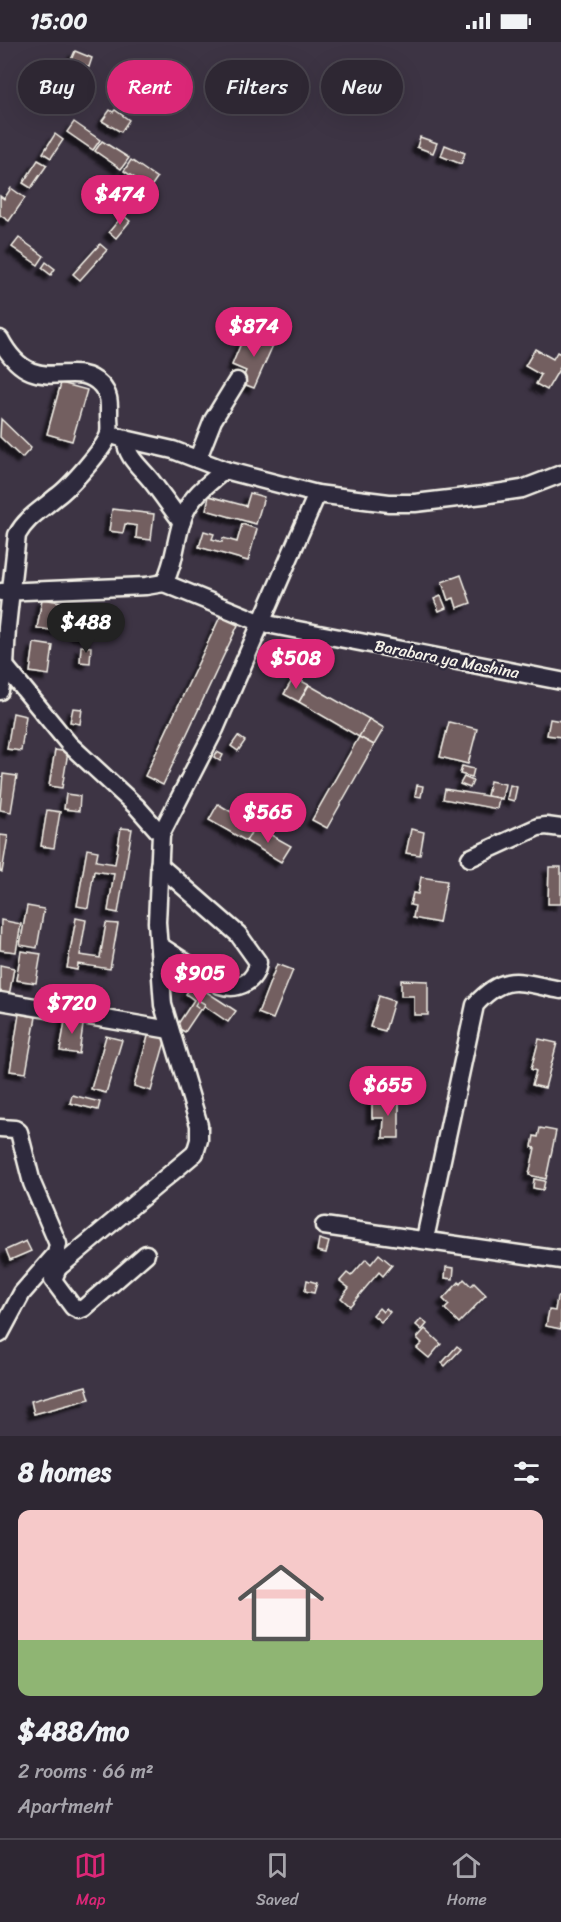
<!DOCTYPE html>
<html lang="en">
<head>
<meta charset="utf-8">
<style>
  :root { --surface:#2e2733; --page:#3a333f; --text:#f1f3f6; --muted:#a7a5ac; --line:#49444e; --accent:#db2777 }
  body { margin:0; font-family:Sriracha,sans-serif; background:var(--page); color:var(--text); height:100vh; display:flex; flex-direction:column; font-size:22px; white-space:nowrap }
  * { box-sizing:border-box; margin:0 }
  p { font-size:20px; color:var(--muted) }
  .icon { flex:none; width:33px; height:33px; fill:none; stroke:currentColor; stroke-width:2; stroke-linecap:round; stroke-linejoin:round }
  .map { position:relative; height:1394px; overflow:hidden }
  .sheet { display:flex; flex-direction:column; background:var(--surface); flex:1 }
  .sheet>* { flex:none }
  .top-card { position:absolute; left:18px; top:18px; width:525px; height:54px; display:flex; gap:12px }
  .price { position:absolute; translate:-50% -51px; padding:0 14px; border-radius:21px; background:var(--accent); color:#fff; font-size:20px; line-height:39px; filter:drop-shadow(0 2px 3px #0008) }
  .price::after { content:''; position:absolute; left:50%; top:36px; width:18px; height:14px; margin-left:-9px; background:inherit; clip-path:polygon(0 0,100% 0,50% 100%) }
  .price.selected { background:#222; color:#fff }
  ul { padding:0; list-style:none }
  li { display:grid; align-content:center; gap:12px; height:318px; padding:0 18px }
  li span { display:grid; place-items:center; height:186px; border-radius:12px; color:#555 }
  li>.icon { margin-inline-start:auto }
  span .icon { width:108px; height:108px; fill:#fffc; stroke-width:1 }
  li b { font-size:26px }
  h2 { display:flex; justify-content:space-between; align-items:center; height:72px; padding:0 18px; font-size:26px }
  .chip { padding:0 21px; border-radius:27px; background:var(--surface); box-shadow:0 6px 24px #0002,0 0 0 2px var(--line); font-size:21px; line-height:54px }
  .chip.selected { background:var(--accent); color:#fff }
  .status { display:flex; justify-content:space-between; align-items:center; height:42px; padding:0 30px; background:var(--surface); direction:ltr }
  .status svg { height:16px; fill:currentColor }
  .tabs { display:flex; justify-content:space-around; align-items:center; height:84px; border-top:2px solid var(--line); background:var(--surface); font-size:16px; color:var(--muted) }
  .tabs a { display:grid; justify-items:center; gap:3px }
  .tabs .selected { color:var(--accent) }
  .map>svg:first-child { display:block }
</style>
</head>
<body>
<div class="status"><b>15:00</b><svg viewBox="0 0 49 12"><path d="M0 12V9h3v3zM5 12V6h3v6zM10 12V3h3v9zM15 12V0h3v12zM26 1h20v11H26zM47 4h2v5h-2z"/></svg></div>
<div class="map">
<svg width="561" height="1394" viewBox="0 0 561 1394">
  <defs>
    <filter id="shadow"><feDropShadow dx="-5.5" dy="5.5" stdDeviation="1.5" flood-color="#0009"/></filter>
  </defs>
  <rect width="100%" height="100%" fill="#3d3444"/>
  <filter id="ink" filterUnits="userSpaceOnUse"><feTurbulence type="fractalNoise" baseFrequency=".0167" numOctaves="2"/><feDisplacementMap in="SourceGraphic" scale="12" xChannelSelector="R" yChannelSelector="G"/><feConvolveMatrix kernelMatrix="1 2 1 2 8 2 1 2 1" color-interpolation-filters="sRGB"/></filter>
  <g filter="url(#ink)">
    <g fill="#735e61" stroke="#f4f1e8" stroke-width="1.5" filter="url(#shadow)">
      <path d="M75,9L92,16L89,25L71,18Z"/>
      <path d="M110,68L113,70L115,68L129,78L121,90L102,79Z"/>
      <path d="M74,80L100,98L93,108L67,90Z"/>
      <path d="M55,92L63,98L51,116L43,111Z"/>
      <path d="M420,95L437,101L433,111L417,105Z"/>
      <path d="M102,99L129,116L121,127L95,109Z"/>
      <path d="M445,103L465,111L461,122L441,114Z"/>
      <path d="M38,118L47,123L31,146L23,141Z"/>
      <path d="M131,118L157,136L150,146L124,129Z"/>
      <path d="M11,146L25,156L9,179L0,173V154L4,157Z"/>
      <path d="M123,173L130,179L116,196L109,190Z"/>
      <path d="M19,196L44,214L38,223L12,205Z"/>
      <path d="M100,202L107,208L80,238L73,232Z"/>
      <path d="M46,220L55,227L51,233L42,226Z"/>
      <path d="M262,288L277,294L254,346L241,341L246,329L232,323L242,299L255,304Z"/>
      <path d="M535,307L553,317L557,310L561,312V324L547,348L536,342L541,333L525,324Z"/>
      <path d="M61,341L87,348L72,399L47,392Z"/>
      <path d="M1,377L31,406L22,416L0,395Z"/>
      <path d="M250,451L264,455L256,482L206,468L209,454L246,464Z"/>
      <path d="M112,467L154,472L151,498L136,496L137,484L125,482L123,491L109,489Z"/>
      <path d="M242,482L257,487L248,519L199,505L204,489L214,492L212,497L222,500L223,496L237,500Z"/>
      <path d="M461,533L471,561L457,566L454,556L448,558L442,540Z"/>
      <path d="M441,554L446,566L439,569L434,557Z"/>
      <path d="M42,557L61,560L57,589L37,586Z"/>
      <path d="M80,563L99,566L94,596L75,592Z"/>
      <path d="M220,575L238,583L163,743L145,734Z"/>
      <path d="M34,601L53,604L49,633L30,630Z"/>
      <path d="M81,604L91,605L90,621L80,620Z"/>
      <path d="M294,635L309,643L299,660L284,652Z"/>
      <path d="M309,643L369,677L359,695L299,660Z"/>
      <path d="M73,666L82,667L80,682L70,680Z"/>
      <path d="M13,671L26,674L21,709L7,707Z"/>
      <path d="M369,677L384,686L374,703L359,695Z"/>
      <path d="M550,677L561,679V695L547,693Z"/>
      <path d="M449,680L477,687L468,722L440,715Z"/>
      <path d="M238,694L245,699L238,709L231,704Z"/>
      <path d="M359,695L374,703L327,786L312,778Z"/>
      <path d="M55,708L68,710L62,746L49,744Z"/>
      <path d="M217,710L223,713L220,719L214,715Z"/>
      <path d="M462,724L474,727L472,735L460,732Z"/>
      <path d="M3,732L17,734L11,770L0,768Z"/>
      <path d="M464,735L473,739L470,746L460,742Z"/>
      <path d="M490,739L505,742L502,757L487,754Z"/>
      <path d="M417,743L423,744L421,755L415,754Z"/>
      <path d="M510,743L517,745L514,759L507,757Z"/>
      <path d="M445,747L499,756L497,767L443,757Z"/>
      <path d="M66,752L80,754L79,769L64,767Z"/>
      <path d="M218,762L255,784L246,799L209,778Z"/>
      <path d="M47,768L60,770L54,806L41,804Z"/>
      <path d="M255,784L291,804L281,820L246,799Z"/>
      <path d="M121,786L132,787L118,871L108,869L114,832L94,829L88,866L77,864L87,807L98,809L96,819L115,822Z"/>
      <path d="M411,787L424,790L420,813L406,811Z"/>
      <path d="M0,793L8,794L2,830L0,829Z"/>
      <path d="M549,825H561V862H548Z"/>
      <path d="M421,835L447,839L439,881L413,876L415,864L410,863L413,851L418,852Z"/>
      <path d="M27,864L44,867L37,906L20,903Z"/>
      <path d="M76,876L86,878L80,913L100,916L106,881L118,882L110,927L78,922L77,928L67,926Z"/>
      <path d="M1,878L21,882L16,910L0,908Z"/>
      <path d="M21,909L41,912L36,941L16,938Z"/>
      <path d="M277,922L293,928L273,977L258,971Z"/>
      <path d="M0,923L14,926L9,954L0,953Z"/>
      <path d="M401,938L428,939V973H414V954H401Z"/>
      <path d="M193,941L236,969L228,980L203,963L185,990L176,985L194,958L186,952Z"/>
      <path d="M379,954L394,959L385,989L370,985Z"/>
      <path d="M198,958L205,962L202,968L195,963Z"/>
      <path d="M19,972L36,975L26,1031L10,1029Z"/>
      <path d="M66,973L84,976L79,1012L60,1009Z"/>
      <path d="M149,991L166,996L151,1049L134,1044Z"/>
      <path d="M106,994L122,998L106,1051L91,1047Z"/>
      <path d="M539,997L557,1001L545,1046L532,1043L536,1029L531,1027Z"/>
      <path d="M72,1053L100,1060L98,1068L70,1061Z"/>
      <path d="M372,1058L399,1059V1096H383L384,1076H372Z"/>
      <path d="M540,1086L556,1089L546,1137L529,1133L535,1106L532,1105L534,1094L538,1095Z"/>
      <path d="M534,1137L545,1139L543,1148L533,1146Z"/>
      <path d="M319,1197L329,1200L326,1211L317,1209Z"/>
      <path d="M26,1199L31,1209L10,1218L6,1208Z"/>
      <path d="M379,1212L392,1223L383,1234L379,1230L350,1264L341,1256L349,1246L340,1239L347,1231L351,1234L366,1217L371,1222Z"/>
      <path d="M446,1225L454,1226L453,1237L445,1236Z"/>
      <path d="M464,1237L471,1244L474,1241L486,1253L459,1281L445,1267L449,1263L443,1257L459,1240L460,1242Z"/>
      <path d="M307,1238L317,1241L314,1251L305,1249Z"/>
      <path d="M557,1255H561V1287L546,1284L549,1268L555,1269Z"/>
      <path d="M379,1266L383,1270L386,1266L390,1270L381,1280L373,1273Z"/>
      <path d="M421,1277L427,1282L422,1288L416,1283Z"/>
      <path d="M425,1287L441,1302L429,1316L417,1306L422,1301L417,1296Z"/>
      <path d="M457,1304L461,1307L445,1324L442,1321Z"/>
      <path d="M86,1344L90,1357L34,1372L31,1359Z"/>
    </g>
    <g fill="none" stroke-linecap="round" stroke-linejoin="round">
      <g stroke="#f4f1e8" stroke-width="21">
        <g id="minor">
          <path d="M0,297C34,361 73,313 101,343C110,353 109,361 109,373C109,379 110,386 109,392C105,406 69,446 56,455C41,468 27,475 17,493L7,585L5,624L0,649"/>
          <path d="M115,394L125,397C127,417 141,425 153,441C163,454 172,467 182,480"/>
          <path d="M125,397L173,408L225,428L317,452L389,461H415L483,453L522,447L561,432"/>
          <path d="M198,416L213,378L237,339"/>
          <path d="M164,541L262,581L561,639"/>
          <path d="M1,550L146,544L164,541C176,519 175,496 184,473C191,454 209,441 225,428"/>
          <path d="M5,624L69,702L137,765L161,792L157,880L163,963L199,1083V1098L195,1111L58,1226L53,1238L73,1265L79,1268L84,1266L146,1212"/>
          <path d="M161,792L215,687L317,452"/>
          <path d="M470,816L538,785L546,784L561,786"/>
          <path d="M159,903L220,943C238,949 256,940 258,920L238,892L159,823"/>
          <path d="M0,959L170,988"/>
          <path d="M0,1086L15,1087L19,1090L32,1141L58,1202L56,1212L22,1251L0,1292"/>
          <path d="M324,1184L561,1218"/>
          <path d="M425,1197L475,963C506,929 520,941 561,948"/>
        </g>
      </g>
      <use href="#minor" stroke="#2f2a3d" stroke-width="16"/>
    </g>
  </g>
  <g text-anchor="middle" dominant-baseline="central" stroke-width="4.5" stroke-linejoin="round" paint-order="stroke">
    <g font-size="16" fill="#f4f1e8" stroke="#2f2a3d">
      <text transform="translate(447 617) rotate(11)">Barabara ya Mashina</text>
    </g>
  </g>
</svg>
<b class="price" style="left:120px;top:184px">$474</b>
<b class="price" style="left:254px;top:316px">$874</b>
<b class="price selected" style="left:86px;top:612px">$488</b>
<b class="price" style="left:296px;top:648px">$508</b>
<b class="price" style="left:268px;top:802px">$565</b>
<b class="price" style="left:200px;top:963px">$905</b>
<b class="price" style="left:72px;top:993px">$720</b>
<b class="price" style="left:388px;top:1075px">$655</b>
<div class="top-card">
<a class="chip">Buy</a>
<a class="chip selected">Rent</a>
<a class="chip">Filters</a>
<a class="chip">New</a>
</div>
</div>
<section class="sheet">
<h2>8 homes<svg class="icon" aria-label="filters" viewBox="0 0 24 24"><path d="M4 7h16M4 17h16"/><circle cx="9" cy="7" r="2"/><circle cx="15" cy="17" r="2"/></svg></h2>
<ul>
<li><span style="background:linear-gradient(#f6c9c9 70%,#8fb573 0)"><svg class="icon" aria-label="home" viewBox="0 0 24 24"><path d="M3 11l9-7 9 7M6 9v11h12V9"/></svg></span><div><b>$488/mo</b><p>2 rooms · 66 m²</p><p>Apartment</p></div></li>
</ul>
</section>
<nav class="tabs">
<a class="selected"><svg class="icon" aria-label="map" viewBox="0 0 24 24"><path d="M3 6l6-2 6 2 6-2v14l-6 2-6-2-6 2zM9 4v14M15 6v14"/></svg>Map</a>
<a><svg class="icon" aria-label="saved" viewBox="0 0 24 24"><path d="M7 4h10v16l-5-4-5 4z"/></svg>Saved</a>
<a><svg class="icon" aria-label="home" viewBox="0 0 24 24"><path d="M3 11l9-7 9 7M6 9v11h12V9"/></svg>Home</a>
</nav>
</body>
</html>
